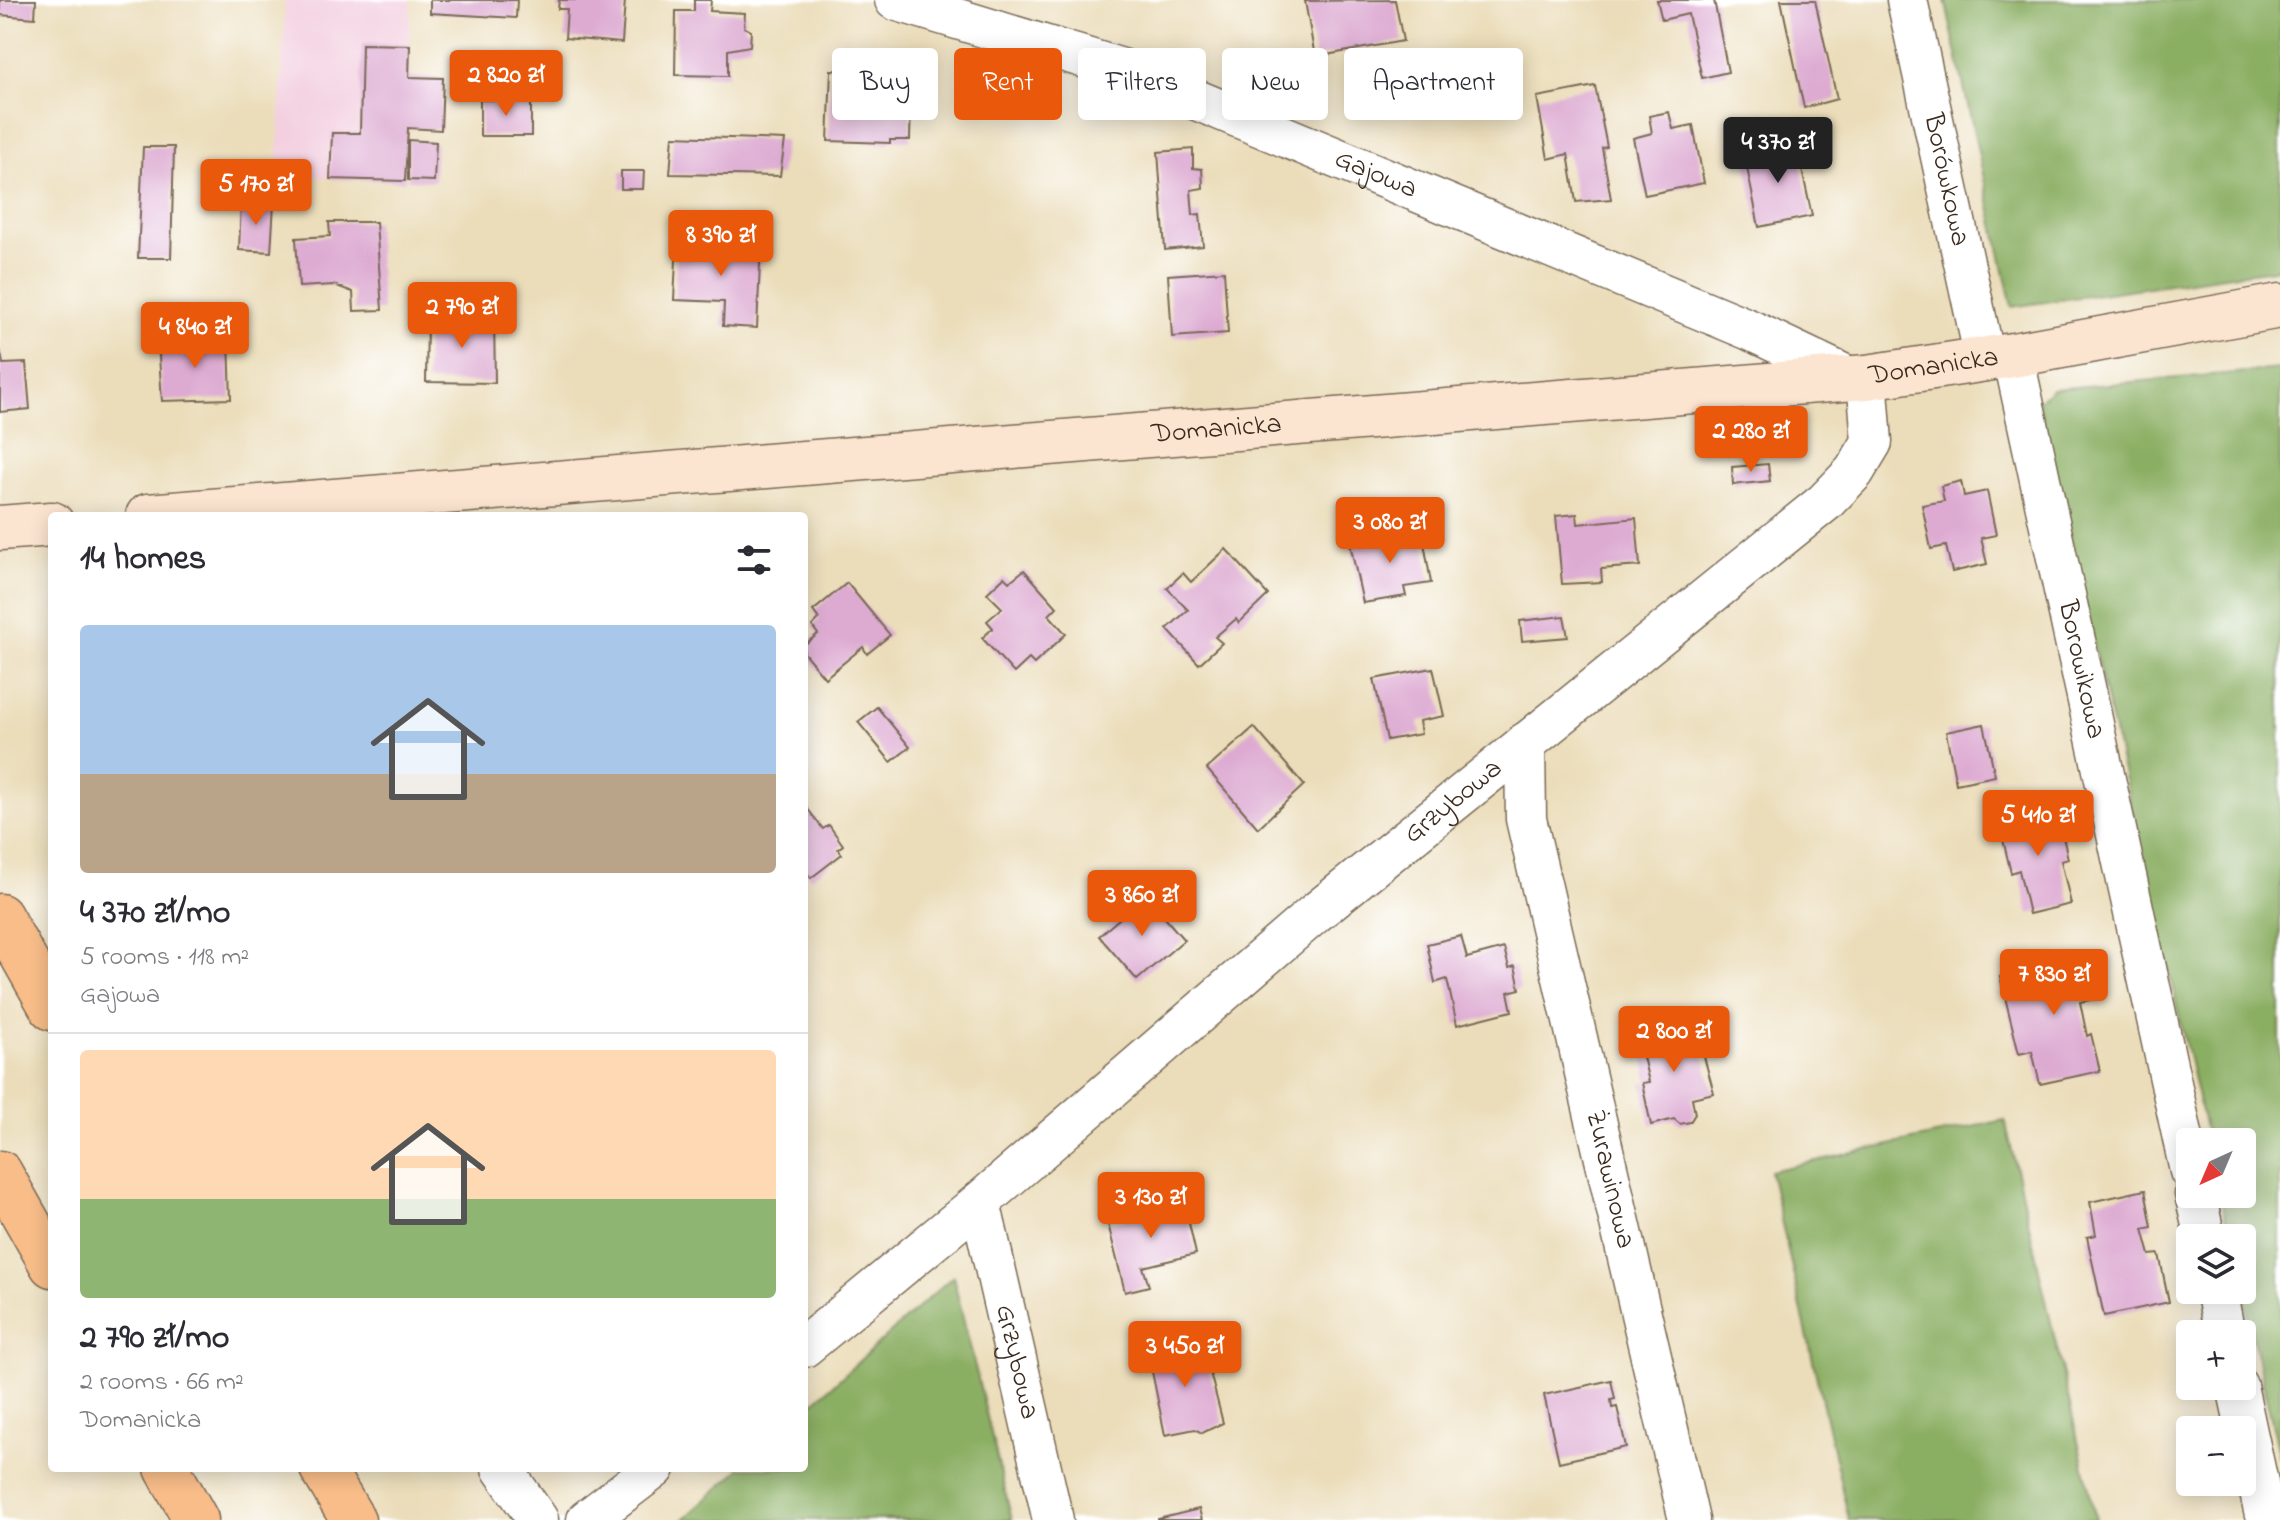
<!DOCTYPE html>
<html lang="en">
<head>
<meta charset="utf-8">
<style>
  :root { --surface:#fff; --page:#f2f2f3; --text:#2b2b33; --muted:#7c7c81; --line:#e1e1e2; --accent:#ea580c }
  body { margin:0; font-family:"Indie Flower",sans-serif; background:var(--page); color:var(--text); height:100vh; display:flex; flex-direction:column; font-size:30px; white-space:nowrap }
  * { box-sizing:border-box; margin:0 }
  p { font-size:26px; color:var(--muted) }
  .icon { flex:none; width:44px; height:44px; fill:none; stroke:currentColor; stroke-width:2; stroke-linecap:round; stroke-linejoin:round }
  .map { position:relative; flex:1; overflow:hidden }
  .details { position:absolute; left:48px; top:512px; width:760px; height:960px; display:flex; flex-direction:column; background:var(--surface); border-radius:8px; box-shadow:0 4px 20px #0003 }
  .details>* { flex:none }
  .guide { position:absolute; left:832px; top:48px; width:760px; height:72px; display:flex; gap:16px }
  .needle { width:52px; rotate:224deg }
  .buttons { position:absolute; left:2176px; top:1128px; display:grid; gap:16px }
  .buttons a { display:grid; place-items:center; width:80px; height:80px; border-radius:8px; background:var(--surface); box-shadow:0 4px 20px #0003; font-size:40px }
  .price { position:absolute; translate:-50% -68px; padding:0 18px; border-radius:8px; background:var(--accent); color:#fff; font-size:26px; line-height:52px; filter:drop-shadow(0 2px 4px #0008) }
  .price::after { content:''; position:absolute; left:50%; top:48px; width:24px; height:18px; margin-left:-12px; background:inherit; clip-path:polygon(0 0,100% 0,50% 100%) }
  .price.current { background:#222; color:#fff }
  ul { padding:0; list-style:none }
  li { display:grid; align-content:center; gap:16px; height:424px; padding:0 32px }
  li+li { border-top:2px solid var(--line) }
  li span { display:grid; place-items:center; height:248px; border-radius:8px; color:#555 }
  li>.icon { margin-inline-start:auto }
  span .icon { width:144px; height:144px; fill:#fffc; stroke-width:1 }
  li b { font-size:34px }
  h2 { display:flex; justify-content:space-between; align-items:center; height:96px; padding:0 32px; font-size:34px }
  .chip { padding:0 28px; border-radius:8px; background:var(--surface); box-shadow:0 4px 20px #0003; font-size:28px; line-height:72px }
  .chip.current { background:var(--accent); color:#fff }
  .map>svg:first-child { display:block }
</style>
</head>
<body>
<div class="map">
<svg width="2280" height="1520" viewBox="0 0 2280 1520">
  <rect width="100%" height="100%" fill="#fff"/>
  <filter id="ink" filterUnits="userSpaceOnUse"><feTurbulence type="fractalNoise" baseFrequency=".0125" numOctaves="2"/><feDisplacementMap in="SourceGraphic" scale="16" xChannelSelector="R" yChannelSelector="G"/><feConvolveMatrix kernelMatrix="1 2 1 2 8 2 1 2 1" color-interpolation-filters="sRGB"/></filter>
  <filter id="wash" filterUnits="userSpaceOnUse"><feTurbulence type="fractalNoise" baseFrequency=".006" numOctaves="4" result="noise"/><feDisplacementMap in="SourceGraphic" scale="32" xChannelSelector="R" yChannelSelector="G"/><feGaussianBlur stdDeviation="1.8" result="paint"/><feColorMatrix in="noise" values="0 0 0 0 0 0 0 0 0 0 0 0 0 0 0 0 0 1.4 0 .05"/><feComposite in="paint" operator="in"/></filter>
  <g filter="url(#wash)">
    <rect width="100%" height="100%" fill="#ebddba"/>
    <path fill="#f3cfdf" d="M285,0H411L405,181L277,175Z"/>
    <g fill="#8aae62" stroke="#626c40" stroke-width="2">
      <path d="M1945,0H2280V268L2012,307Z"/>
      <path d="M2280,369V1458L2242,1290V1238H2230L2220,1194H2242V1142H2208L2038,401L2052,389Z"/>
      <path d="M2005,1120L2096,1520H1849L1770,1171Z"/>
      <path d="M953,1276L1012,1520H683L741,1468H804V1411Z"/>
    </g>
    <g id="blocks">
      <g fill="#ddaad2">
        <path d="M0,0H36L35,18L0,15Z"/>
        <path d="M430,0H517L516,18L430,13Z"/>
        <path d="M559,0H625L622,43L565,38L567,9H558Z"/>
        <path d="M694,0H711L710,11L745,13L744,27L751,31L750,46L728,50V76L675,75L676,11H694Z"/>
        <path d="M1395,0L1403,41L1315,57L1305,1Z"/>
        <path d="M1657,0H1714L1728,72L1702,78L1688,14L1662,20Z"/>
        <path d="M1781,0H1815L1837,99L1804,108Z"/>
        <path d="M362,44L410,45L409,77L443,78L441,130L408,128L405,181L330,179L332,133H360Z"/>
        <path d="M1494,50L1503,102L1447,112L1438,61Z"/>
        <path d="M831,70L878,72L876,99L911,100L910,140H890V143L828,141Z"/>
        <path d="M1595,86L1607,147L1602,148L1611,199L1576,202L1568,154L1548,159L1537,97Z"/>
        <rect x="480" y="100" width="51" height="36"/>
        <path d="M1669,112L1673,129L1693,125L1704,183L1645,195L1633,138L1652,133L1649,116Z"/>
        <path d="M673,136L785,140L780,176L670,174Z"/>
        <path d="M408,140L436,142L434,181L408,180Z"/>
        <path d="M1796,142L1812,216L1759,227L1744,153Z"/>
        <path d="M143,147H174L171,258H138Z"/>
        <path d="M1193,149V168L1202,169L1203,188L1191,190L1193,215L1200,214L1203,246L1165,250L1158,152Z"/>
        <path d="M621,171H644L643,189H621Z"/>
        <path d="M241,203L274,204L271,252L239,250Z"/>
        <path d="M329,222H376L382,310L354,311L353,292L334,285L299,287L296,238L330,236Z"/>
        <path d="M677,240L761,243L757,328L723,326L724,302L674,300Z"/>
        <path d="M1224,271L1228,333L1172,337L1168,275Z"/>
        <path d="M462,310H484V317H494L495,383L426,382L427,322H462Z"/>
        <path d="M229,340L231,399L162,401L158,341Z"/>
        <path d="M0,349L3,364L26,363L30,409L0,412Z"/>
        <path d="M1768,464L1770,481L1733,485L1732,467Z"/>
        <path d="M1961,481L1964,496L1987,491L1996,535L1981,538L1987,564L1952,572L1946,546L1931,549L1922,505L1944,501L1941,486Z"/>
        <path d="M1577,514L1578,524L1636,518L1640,566L1601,569L1602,582L1562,584L1556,516Z"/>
        <path d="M1422,531L1431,583L1404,587L1406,596L1363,603L1349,539Z"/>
        <path d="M1226,549L1268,595L1239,623L1236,619L1215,637L1222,643L1199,664L1167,629L1188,610L1167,588L1183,573L1191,582Z"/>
        <path d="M1024,570L1057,607L1049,615L1066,634L1034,664L1029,659L1014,673L982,638L993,628L987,621L1002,608L987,593L1004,577L1009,582Z"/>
        <path d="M847,583L890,635L867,654L863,647L825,678L804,653V645L818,634L812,626L819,619L813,611Z"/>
        <path d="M1564,616L1568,637L1522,641L1520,621Z"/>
        <path d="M1433,668L1444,716L1419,721L1421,734L1387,740L1374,679Z"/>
        <path d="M877,707L910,747L891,762L858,722Z"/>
        <path d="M1984,724L1995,776L1956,784L1946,732Z"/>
        <path d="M1254,727L1304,785L1258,828L1207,769Z"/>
        <path d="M804,804L823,829L829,825L843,845L838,849L842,854L811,878L804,870Z"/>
        <path d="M2057,809L2068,859L2061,861L2071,904L2029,914L2019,870L2011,873L1999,823L2018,818L2022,811L2037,814Z"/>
        <path d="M1146,896L1184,940L1137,980L1099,936Z"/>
        <path d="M1461,936L1467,958L1504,948L1509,968L1515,966L1520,989L1508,992L1512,1011L1457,1025L1447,979L1435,983L1427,944Z"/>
        <path d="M2091,956L2100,998L2080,1002L2087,1036L2091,1034L2100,1071L2040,1084L2032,1051L2019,1054L2000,977Z"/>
        <path d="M1695,1024L1714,1093L1692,1098L1695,1114L1690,1122L1680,1124L1674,1119L1651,1125L1642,1083L1649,1082L1638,1036Z"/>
        <path d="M2145,1190L2152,1227L2143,1229L2150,1255L2159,1254L2169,1302L2104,1316L2087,1237L2096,1235L2090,1202Z"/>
        <path d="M1166,1197L1168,1205L1184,1201L1196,1254L1143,1267L1149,1286L1125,1292L1108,1224L1131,1218V1214L1151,1209L1149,1201Z"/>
        <path d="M1202,1341L1223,1423L1202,1433L1195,1429L1165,1435L1148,1352Z"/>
        <path d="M1611,1380L1615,1399L1611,1400L1612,1408L1617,1407L1626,1447L1559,1462L1544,1395Z"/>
        <path d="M1199,1509L1202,1520H1158V1519Z"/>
      </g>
    </g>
  </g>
  <g filter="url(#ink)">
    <use href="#blocks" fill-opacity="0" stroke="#796955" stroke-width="2"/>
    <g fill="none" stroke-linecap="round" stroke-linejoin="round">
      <g stroke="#796955" stroke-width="43">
        <g id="street">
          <path id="s1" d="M895,0L1122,69L1750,330L1847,376"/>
          <path id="s2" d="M1907,0L1985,359"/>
          <path id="s3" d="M2013,355L2190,1171"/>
          <path id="s4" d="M1525,743L1526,819L1689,1520"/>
          <path d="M2195,1194L2205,1238"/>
          <path id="s5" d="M980,1202L1053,1520"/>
          <path d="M2216,1290L2225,1334"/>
          <path id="s6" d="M804,1347L980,1202L1314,914L1825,502L1854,472L1872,442L1867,377"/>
          <path d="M2237,1386L2266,1520"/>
          <path d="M502,1468L538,1520"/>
          <path d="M587,1520L655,1468"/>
        </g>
      </g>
      <g stroke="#796955" stroke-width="47">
        <g id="secondary">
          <path id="s7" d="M148,516L1867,377L2013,355L2280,306"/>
          <path d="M0,528L52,524"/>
        </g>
      </g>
      <g stroke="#796955" stroke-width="47">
        <g id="highway">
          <path d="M0,916L52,1008"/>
          <path d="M0,1173L52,1265"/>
          <path d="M167,1468L196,1520"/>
          <path d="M322,1468L353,1520"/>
        </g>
      </g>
      <use href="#street" stroke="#fff" stroke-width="40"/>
      <use href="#secondary" stroke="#fce5d0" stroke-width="44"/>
      <use href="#highway" stroke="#f8bd89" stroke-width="44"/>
    </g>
  </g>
  <g text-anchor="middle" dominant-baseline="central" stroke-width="6" stroke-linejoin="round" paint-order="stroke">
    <g font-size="28" fill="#3b2a1e" stroke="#fff">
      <text stroke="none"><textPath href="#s1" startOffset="512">Gajowa</textPath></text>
      <text stroke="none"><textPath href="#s2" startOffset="184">Borówkowa</textPath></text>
      <text stroke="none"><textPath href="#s7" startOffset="1792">Domanicka</textPath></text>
      <text stroke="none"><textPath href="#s7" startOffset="1072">Domanicka</textPath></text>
      <text stroke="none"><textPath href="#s3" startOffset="322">Borowikowa</textPath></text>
      <text stroke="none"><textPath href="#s6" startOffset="848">Grzybowa</textPath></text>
      <text stroke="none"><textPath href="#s4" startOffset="446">Żurawinowa</textPath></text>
      <text stroke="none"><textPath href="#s5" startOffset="164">Grzybowa</textPath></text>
    </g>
  </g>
</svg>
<div class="buttons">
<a><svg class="needle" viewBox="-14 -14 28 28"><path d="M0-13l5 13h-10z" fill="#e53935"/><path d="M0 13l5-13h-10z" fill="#7c7c81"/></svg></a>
<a><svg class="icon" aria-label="layers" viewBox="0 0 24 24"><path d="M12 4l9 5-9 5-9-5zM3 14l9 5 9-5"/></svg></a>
<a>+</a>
<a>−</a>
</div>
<b class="price" style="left:506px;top:118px">2 820 zł</b>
<b class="price current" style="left:1778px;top:185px">4 370 zł</b>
<b class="price" style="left:256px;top:227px">5 170 zł</b>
<b class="price" style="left:721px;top:278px">8 390 zł</b>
<b class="price" style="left:462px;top:350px">2 790 zł</b>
<b class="price" style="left:195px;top:370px">4 840 zł</b>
<b class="price" style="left:1751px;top:474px">2 280 zł</b>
<b class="price" style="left:1390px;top:565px">3 080 zł</b>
<b class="price" style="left:2038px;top:858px">5 410 zł</b>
<b class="price" style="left:1142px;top:938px">3 860 zł</b>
<b class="price" style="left:2054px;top:1017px">7 830 zł</b>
<b class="price" style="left:1674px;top:1074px">2 800 zł</b>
<b class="price" style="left:1151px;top:1240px">3 130 zł</b>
<b class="price" style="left:1185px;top:1389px">3 450 zł</b>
<div class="guide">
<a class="chip">Buy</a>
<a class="chip current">Rent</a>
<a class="chip">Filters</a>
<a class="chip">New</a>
<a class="chip">Apartment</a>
</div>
<section class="details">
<h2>14 homes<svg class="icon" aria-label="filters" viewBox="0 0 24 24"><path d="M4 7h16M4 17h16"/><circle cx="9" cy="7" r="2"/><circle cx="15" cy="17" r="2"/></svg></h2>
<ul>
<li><span style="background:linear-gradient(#a9c7e8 60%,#b9a48a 0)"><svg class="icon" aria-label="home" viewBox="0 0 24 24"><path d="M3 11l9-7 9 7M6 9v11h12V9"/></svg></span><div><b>4 370 zł/mo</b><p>5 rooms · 118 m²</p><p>Gajowa</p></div></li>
<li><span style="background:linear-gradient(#ffd9b3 60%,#8fb573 0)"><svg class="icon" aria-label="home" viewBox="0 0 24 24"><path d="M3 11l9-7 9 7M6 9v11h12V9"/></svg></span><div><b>2 790 zł/mo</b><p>2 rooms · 66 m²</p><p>Domanicka</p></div></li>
</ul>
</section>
</div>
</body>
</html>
